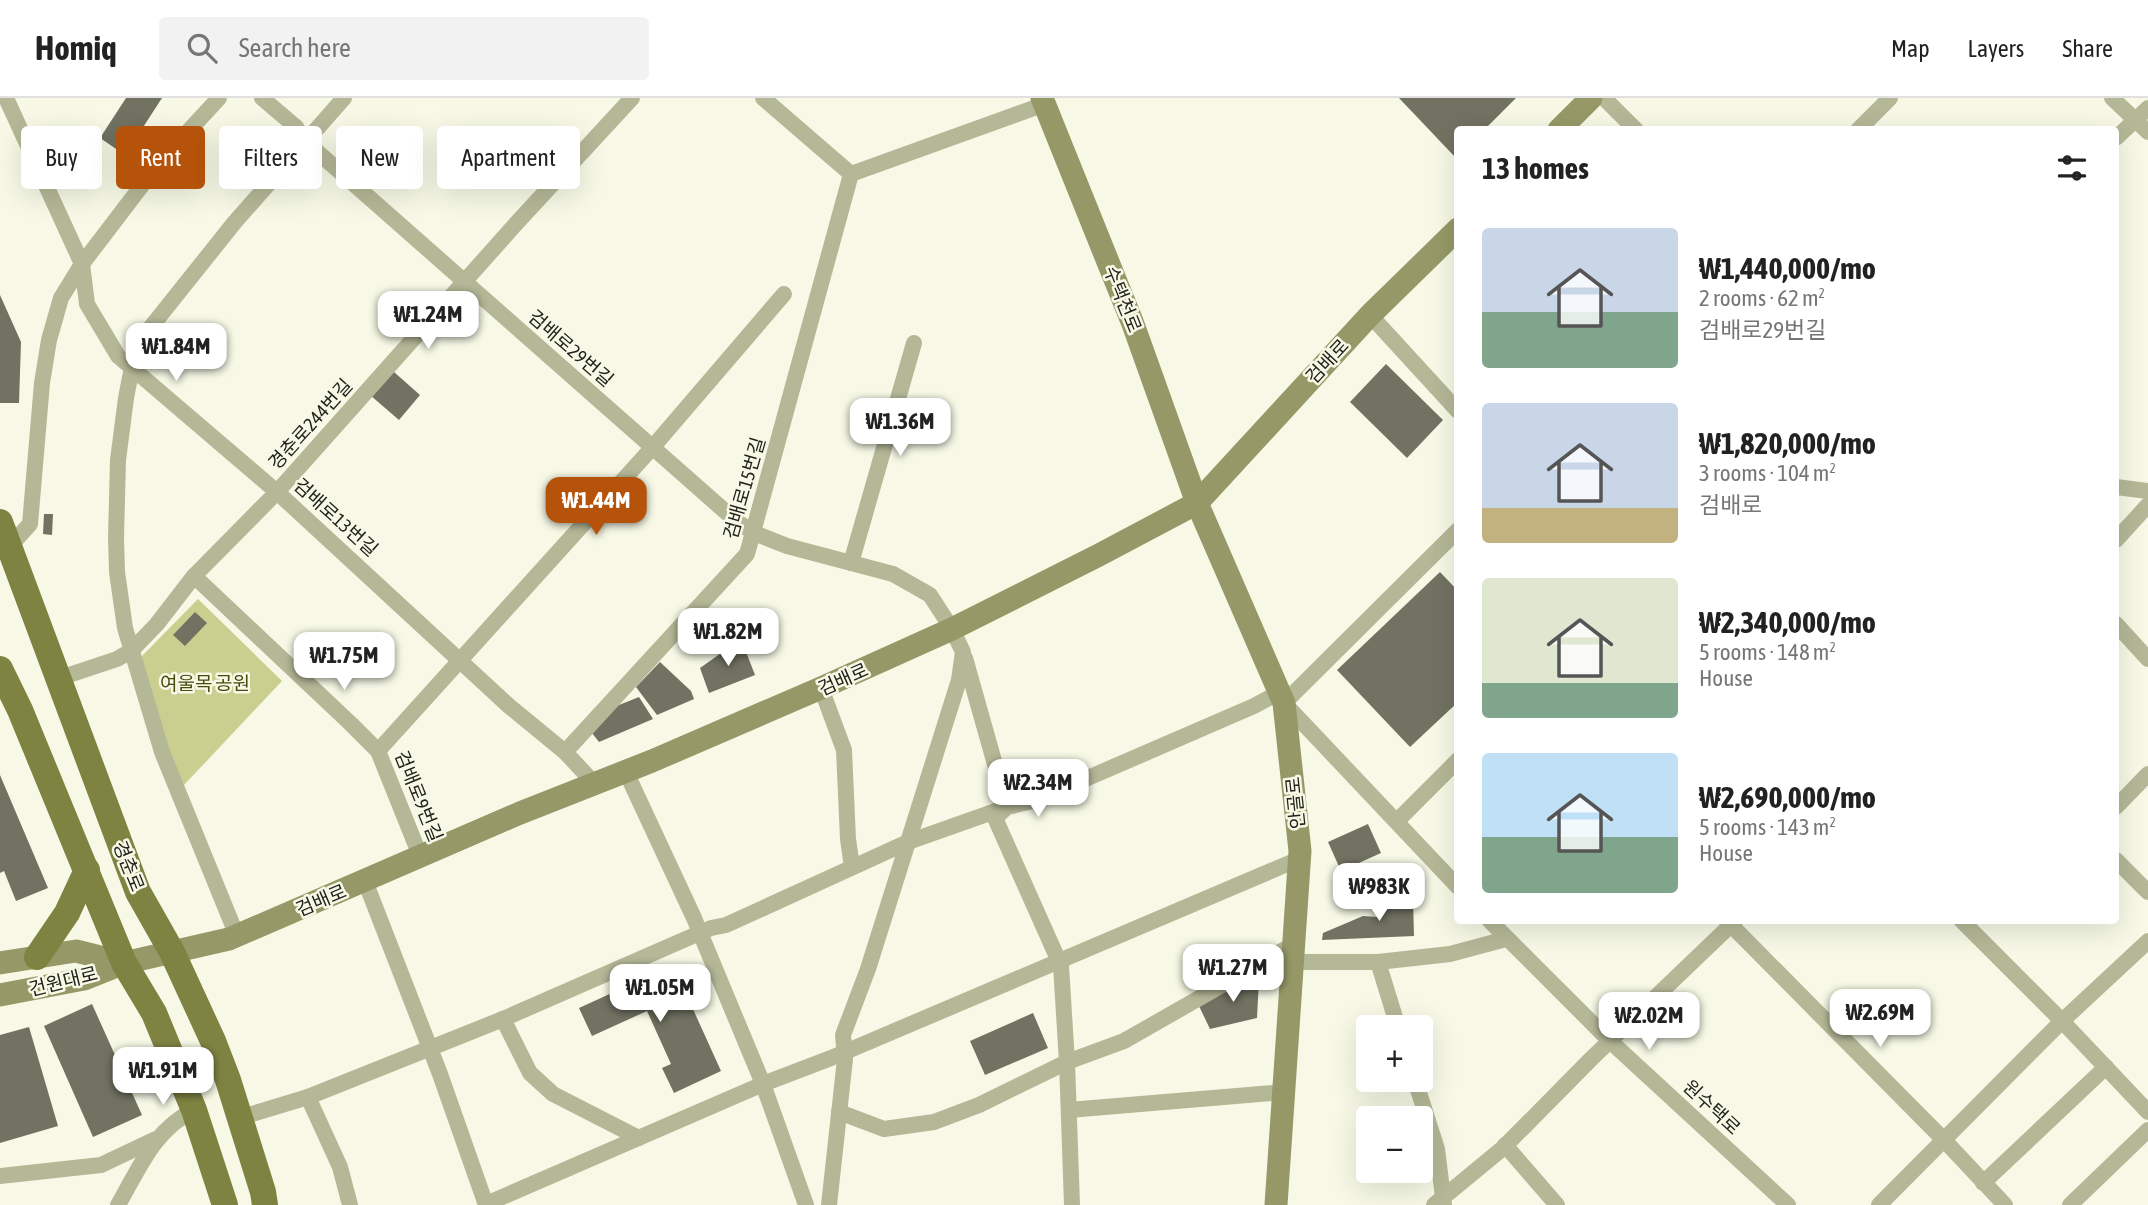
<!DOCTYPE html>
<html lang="en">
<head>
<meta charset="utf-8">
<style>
  :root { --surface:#fff; --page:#f2f2f2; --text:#222; --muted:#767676; --line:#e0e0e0; --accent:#b45309 }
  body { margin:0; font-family:"Asap Condensed","Noto Sans KR",sans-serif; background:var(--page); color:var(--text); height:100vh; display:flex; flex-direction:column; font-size:26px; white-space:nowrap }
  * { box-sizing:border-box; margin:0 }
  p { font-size:23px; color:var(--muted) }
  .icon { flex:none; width:38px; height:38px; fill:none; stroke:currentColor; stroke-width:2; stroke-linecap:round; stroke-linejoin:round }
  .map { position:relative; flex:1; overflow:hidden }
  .details { position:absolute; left:1454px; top:28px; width:665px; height:798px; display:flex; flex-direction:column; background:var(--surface); border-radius:7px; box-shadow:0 7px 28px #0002 }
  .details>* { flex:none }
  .hud { position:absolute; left:21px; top:28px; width:665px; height:63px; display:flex; gap:14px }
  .buttons { position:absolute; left:1356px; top:917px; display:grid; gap:14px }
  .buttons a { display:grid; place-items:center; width:77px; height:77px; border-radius:7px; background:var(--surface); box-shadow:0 7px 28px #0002; font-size:35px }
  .price { position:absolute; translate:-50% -60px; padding:0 16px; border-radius:14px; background:#fff; color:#222; font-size:23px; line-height:46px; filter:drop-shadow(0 2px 4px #0008) }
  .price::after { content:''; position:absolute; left:50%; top:42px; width:21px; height:16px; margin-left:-10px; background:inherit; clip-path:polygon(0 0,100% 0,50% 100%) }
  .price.active { background:var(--accent); color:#fff }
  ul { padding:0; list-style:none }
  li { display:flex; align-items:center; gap:21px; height:175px; padding:0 28px }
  li span { display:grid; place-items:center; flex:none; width:196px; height:140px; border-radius:7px; color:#555 }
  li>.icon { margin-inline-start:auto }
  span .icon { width:84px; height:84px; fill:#fffc; stroke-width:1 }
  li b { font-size:30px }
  h2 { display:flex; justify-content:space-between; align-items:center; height:84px; padding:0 28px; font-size:30px }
  .chip { padding:0 24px; border-radius:7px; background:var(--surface); box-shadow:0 7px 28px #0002; font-size:24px; line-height:63px }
  .chip.active { background:var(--accent); color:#fff }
  header { display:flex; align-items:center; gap:42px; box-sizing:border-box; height:98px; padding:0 35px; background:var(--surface); border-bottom:2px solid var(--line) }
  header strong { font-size:33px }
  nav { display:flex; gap:38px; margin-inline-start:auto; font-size:24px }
  .search { width:490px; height:63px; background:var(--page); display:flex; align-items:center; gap:18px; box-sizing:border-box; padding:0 24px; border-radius:7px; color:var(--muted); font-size:26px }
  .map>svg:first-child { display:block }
</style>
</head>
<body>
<header>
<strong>Homiq</strong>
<div class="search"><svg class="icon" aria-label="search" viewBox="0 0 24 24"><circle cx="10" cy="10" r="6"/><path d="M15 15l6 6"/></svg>Search here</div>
<nav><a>Map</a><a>Layers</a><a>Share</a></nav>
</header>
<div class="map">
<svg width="2148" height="1107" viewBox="0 0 2148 1107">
  <rect width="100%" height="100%" fill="#f7f9e6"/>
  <path fill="#cace8f" d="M198,501L282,583L184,687L163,640L141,559Z"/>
  <g fill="#717262">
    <path d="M126,0H162L125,57L100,40Z"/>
    <path d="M1399,0H1516L1484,32H1458V57L1455,59Z"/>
    <path d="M0,197L21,244L19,305H0Z"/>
    <path d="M1386,266L1443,322L1407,360L1350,304Z"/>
    <path d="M394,274L420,297L399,322L370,297Z"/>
    <path d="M44,416H53L52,437L43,436Z"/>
    <path d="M1440,474L1458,493V604L1410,649L1337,572Z"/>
    <path d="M195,514L207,525L185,548L173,537Z"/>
    <path d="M741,541L755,577L709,595L700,570Z"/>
    <path d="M660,564L691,593L694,601L657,617L636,589Z"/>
    <path d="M639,599L653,621L599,644L592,635L614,609Z"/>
    <path d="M0,677L48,790L16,803L4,773L0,775Z"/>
    <path d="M1368,726L1381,755L1341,773L1328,744Z"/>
    <path d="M1413,801L1414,838L1322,842L1323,835L1363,818L1377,819V806Z"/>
    <path d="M673,867L721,973L674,995L662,970L671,966L647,913L592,938L579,910Z"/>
    <path d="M1256,875L1259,881L1257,920L1210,931L1199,908Z"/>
    <path d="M92,906L142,1017L93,1039L44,928Z"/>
    <path d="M1033,915L1048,950L985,977L970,943Z"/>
    <path d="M29,929L58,1028L0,1045V937Z"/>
  </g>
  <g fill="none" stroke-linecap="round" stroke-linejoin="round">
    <g stroke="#b5b897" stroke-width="16">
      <path d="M6,0L82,166L87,206L118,258L277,394L509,608L565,654L594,685"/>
      <path d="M262,0L296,29L305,43L735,422L754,435L787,448L893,476L930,497L952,531L963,554L959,582L868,871L843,937L845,961L829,1107"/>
      <path d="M763,0L851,76L1045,6"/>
      <path d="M1604,0L1636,32"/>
      <path d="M2112,0L2148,34"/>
      <path d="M1858,32L1890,0"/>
      <path d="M2116,40L2148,10"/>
      <path d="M1370,217L1458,313"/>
      <path d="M2116,389L2148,393"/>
      <path d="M1458,432L1284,605L1458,789"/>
      <path d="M2116,442L2148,407"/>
      <path d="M10,448L30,426L42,285L49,242L61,200L82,166L159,65L219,0"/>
      <path d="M851,465L914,245"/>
      <path d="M194,478L351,626L378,653L421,760"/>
      <path d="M2116,526L2148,561"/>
      <path d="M60,580L117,561L131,553L157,526L194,478L277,394L513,129L632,0"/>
      <path d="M821,590L844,652L848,741L852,769"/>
      <path d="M378,653L652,350L784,196"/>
      <path d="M565,654L747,456L851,76"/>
      <path d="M626,674L694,820L763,986L806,1107"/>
      <path d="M2116,709L2148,676"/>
      <path d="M1397,723L1458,662"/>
      <path d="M2116,762L2148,794"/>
      <path d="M365,783L440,976L486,1107"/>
      <path d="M1489,822L1610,943L1788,1107"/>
      <path d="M1726,822L1944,1042L2005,1107"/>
      <path d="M1961,822L2062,923L2148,843"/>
      <path d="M237,838L162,654L125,530L117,474L116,440L118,362L126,300L134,259L147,234L234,125L344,0"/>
      <path d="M1292,864H1378L1450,856L1506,841"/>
      <path d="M1378,864L1398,929"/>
      <path d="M503,921L530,975L553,996L639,1040"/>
      <path d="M1415,982L1437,1051L1444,1107"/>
      <path d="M308,999L340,1069L350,1107"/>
      <path d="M1069,1012L1284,994"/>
      <path d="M839,1014L884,1031L934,1024L979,1007L1067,964L1124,943L1294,846"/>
      <path d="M242,1019L308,999L503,921L711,830L726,827L908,744L1007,709L965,560"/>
      <path d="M1505,1047L1557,1107"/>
      <path d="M0,1078L101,1067L156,1041"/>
      <path d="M1983,1085L2106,969"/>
      <path d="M486,1106L763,986L831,960L1299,761"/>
      <path d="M118,1107C140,1069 154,1032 194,1012"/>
      <path d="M1072,1107L1067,964L1061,868L995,720L1007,709L1037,702L1254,608L1278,595"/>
      <path d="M1434,1107L1503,1050L1592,960L1736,822"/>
      <path d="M1879,1107L2062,923L2148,1014"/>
      <path d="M2070,1107L2148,1032"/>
    </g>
    <g stroke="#969967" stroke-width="23">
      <path d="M1042,0L1133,226L1197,405L1284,605L1300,753L1276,1107"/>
      <path d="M1559,32L1591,0"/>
      <path d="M0,865L76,853L124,865"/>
      <path d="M0,897L84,881L124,865L229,841L520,715L652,663L821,590L952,531L1099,457L1197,405L1370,217L1458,131"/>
    </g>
    <g stroke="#7f8342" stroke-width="26">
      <path d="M0,424L138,794L172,854L213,943L228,982L263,1094L265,1107"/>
      <path d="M0,571L20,612L124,865L154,915L194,1012L225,1107"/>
      <path d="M37,859L67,815L87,772"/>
    </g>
  </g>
  <g text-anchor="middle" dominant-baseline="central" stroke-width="5" stroke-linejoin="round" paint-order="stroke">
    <g font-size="19" fill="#22231c" stroke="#f7f9e6">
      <text transform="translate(1123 201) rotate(68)">수택천로</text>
      <text transform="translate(571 250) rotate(41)">검배로29번길</text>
      <text transform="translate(1327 263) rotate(-47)">검배로</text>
      <text transform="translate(310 326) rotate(-48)">경춘로244번길</text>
      <text transform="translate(744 390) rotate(-74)">검배로15번길</text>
      <text transform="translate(336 419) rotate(42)">검배로13번길</text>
      <text transform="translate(843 581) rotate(-24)">검배로</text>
      <text transform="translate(419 698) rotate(68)">검배로9번길</text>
      <text transform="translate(1295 705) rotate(-96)">안골로</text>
      <text transform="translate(129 768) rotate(68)">경춘로</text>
      <text transform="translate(321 802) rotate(-23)">검배로</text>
      <text transform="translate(63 883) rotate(-14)">건원대로</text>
      <text transform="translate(1712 1009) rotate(43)">원수택로</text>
    </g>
    <g font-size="19" fill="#484b0e" stroke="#f7f9e6">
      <text x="205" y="585">여울목 공원</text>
    </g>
  </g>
</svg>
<div class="buttons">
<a>+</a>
<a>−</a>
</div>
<b class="price" style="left:428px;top:253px">₩1.24M</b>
<b class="price" style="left:176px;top:285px">₩1.84M</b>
<b class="price" style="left:900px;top:360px">₩1.36M</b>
<b class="price active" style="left:596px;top:439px">₩1.44M</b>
<b class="price" style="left:728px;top:570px">₩1.82M</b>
<b class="price" style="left:344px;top:594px">₩1.75M</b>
<b class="price" style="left:1038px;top:721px">₩2.34M</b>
<b class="price" style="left:1379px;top:825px">₩983K</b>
<b class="price" style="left:1233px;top:906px">₩1.27M</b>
<b class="price" style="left:660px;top:926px">₩1.05M</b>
<b class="price" style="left:1880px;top:951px">₩2.69M</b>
<b class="price" style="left:1649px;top:954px">₩2.02M</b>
<b class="price" style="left:163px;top:1009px">₩1.91M</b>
<div class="hud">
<a class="chip">Buy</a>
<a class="chip active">Rent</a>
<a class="chip">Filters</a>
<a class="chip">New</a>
<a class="chip">Apartment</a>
</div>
<section class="details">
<h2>13 homes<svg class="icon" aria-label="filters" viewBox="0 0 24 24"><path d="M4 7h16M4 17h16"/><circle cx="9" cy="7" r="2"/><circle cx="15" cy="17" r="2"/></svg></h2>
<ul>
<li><span style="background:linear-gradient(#c9d6e8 60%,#7fa58c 0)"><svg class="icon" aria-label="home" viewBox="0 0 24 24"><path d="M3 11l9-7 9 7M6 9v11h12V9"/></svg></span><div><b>₩1,440,000/mo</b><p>2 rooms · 62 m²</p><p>검배로29번길</p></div></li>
<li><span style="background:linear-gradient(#c9d6e8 75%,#c2b280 0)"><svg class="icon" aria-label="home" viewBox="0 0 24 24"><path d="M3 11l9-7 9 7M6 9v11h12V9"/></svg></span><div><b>₩1,820,000/mo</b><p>3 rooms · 104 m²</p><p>검배로</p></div></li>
<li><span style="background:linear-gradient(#dfe7d0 75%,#7fa58c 0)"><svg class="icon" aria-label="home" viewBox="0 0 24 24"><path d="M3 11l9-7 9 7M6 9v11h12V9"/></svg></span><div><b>₩2,340,000/mo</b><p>5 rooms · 148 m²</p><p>House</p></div></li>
<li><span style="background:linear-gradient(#bfe0f5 60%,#7fa58c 0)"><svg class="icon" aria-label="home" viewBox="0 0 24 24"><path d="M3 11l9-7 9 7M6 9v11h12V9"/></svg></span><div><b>₩2,690,000/mo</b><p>5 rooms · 143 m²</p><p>House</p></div></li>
</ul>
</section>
</div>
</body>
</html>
